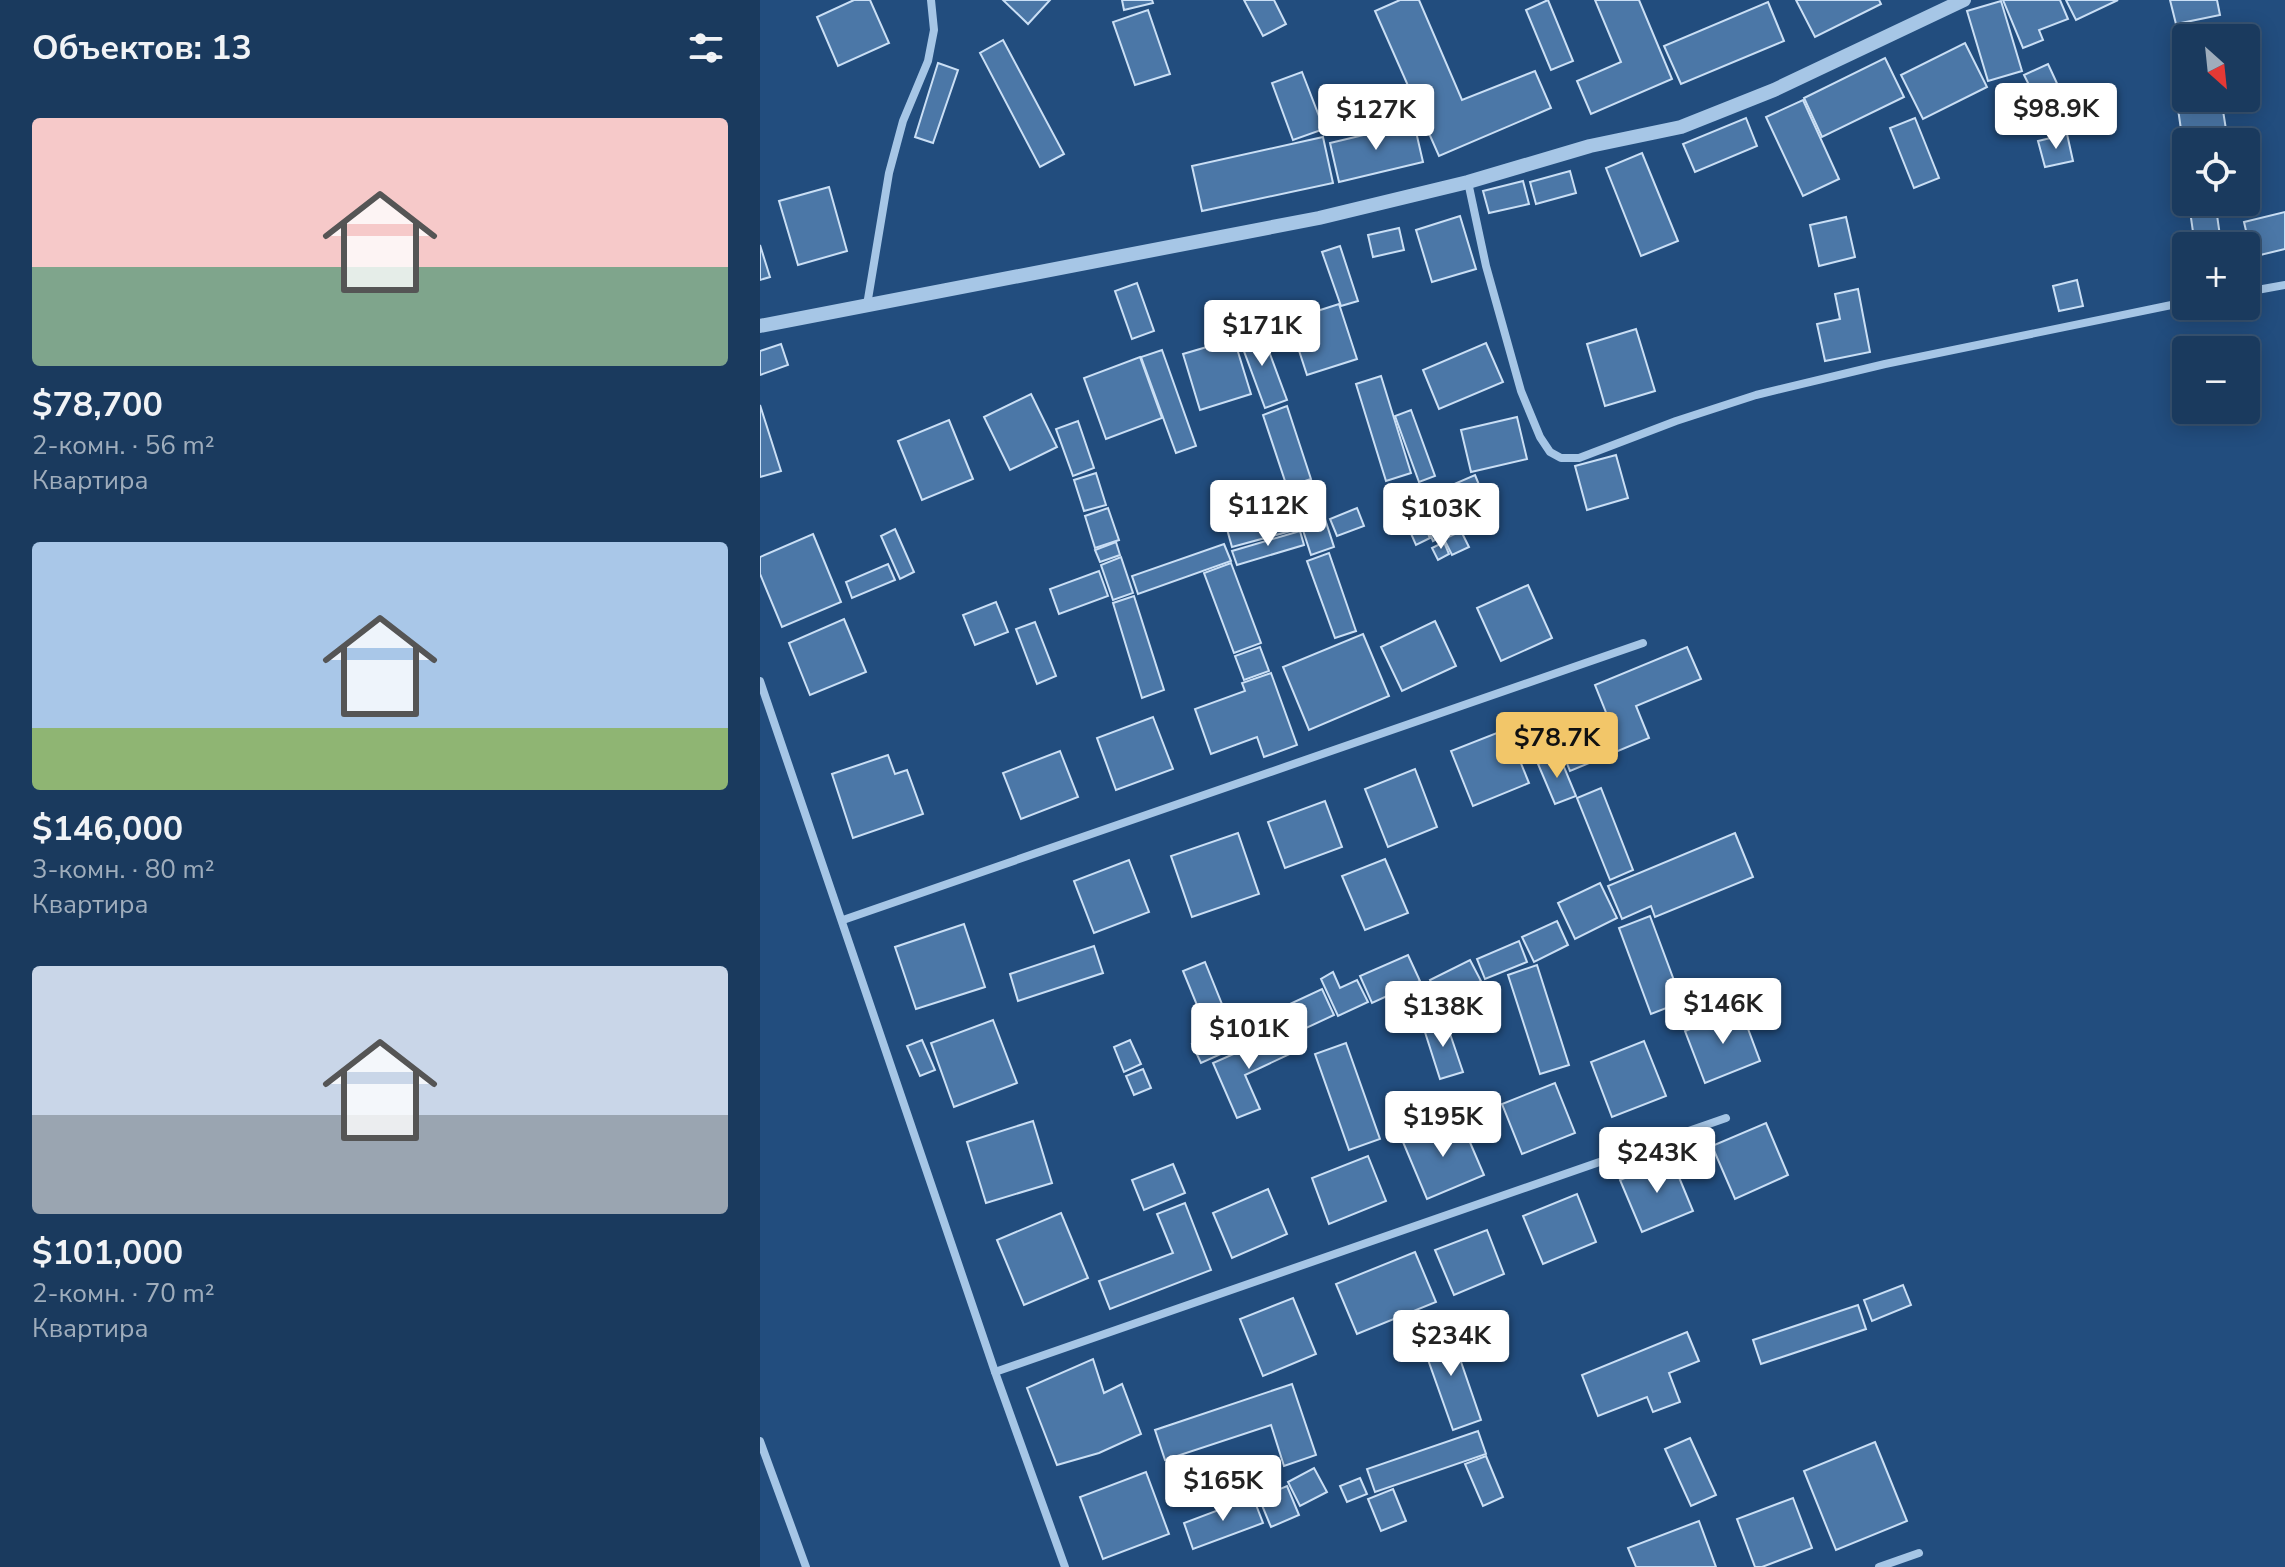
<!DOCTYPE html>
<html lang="ru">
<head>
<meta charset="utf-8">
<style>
  :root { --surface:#1a3a5e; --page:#234164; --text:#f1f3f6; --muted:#9fadbc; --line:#385473; --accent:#f2c669 }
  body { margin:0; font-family:"Nunito Sans",sans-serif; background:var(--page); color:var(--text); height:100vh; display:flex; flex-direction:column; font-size:30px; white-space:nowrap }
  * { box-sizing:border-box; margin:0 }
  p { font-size:26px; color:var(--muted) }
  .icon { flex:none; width:44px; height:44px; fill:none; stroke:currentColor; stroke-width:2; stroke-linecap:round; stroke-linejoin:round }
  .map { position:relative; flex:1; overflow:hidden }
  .details { display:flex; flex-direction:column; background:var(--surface); width:760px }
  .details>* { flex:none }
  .needle { width:52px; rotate:153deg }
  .tools { position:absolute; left:1412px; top:24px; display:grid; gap:16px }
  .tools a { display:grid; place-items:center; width:88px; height:88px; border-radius:8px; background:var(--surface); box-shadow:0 4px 20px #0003,0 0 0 2px var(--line); font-size:40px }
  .price { position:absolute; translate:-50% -68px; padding:0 18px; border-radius:8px; background:#fff; color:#222; font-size:26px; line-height:52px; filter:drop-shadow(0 2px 4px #0008) }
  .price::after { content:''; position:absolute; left:50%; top:48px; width:24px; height:18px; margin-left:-12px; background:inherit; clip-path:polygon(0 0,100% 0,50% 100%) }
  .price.selected { background:var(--accent); color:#111 }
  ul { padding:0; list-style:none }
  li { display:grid; align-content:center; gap:16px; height:424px; padding:0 32px }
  li span { display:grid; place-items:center; height:248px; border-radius:8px; color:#555 }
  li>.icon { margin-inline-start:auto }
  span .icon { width:144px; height:144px; fill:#fffc; stroke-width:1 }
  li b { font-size:34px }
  h2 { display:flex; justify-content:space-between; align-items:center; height:96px; padding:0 32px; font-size:34px }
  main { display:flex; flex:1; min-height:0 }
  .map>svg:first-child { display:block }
</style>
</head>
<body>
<main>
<section class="details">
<h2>Объектов: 13<svg class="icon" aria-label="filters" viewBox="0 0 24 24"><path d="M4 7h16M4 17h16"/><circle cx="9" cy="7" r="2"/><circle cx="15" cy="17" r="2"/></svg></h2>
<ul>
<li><span style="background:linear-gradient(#f6c9c9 60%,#7fa58c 0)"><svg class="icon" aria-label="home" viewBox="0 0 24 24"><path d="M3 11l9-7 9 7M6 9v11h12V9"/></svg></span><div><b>$78,700</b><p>2-комн. · 56 m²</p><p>Квартира</p></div></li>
<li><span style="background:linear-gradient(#a9c7e8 75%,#8fb573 0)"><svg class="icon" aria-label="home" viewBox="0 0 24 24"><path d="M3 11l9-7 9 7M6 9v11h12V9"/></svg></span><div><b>$146,000</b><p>3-комн. · 80 m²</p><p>Квартира</p></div></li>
<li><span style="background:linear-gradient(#c9d6e8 60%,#9aa5b1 0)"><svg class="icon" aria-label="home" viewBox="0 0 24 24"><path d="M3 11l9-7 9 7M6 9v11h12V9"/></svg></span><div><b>$101,000</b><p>2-комн. · 70 m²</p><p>Квартира</p></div></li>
</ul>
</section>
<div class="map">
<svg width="1525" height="1567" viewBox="0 0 1525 1567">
  <rect width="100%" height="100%" fill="#224d7e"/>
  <g fill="#4b77a7" stroke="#cadff5" stroke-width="2">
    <path d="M94,0H110L129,43L78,66L57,17Z"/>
    <path d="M243,0H290L268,24Z"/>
    <path d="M362,0H392L393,3L364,10Z"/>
    <path d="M484,0H514L526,24L503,36Z"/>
    <path d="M640,0H659L702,100L775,71L791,108L679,156L615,11Z"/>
    <path d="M788,0L813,61L791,70L766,10Z"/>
    <path d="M835,0H879L912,79L831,114L817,81L861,62Z"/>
    <path d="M1036,0H1119L1121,4L1055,37Z"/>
    <path d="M1243,0H1300L1308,19L1279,30L1283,40L1263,48Z"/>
    <path d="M1306,0H1358L1316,20Z"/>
    <path d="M1410,0H1457L1460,15L1416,24Z"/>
    <path d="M1241,1L1262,71L1228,81L1207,11Z"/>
    <path d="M1008,2L1024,41L921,84L904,46Z"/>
    <path d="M388,10L410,74L375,85L353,22Z"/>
    <path d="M243,40L304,154L280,167L220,53Z"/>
    <path d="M1426,42V92L1419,93L1412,46Z"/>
    <path d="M1205,43L1227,87L1163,119L1141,75Z"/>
    <path d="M1125,58L1144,97L1062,137L1044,98Z"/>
    <path d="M178,63L198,70L173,143L155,137Z"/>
    <path d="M1288,64L1301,92L1278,103L1264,75Z"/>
    <path d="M542,72L564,129L533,140L512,83Z"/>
    <path d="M1443,98H1461L1468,142H1426V164L1417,102Z"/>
    <path d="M1043,100L1079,179L1043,196L1006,117Z"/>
    <path d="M986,118L997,146L935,172L923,144Z"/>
    <path d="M1155,118L1179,178L1154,188L1130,128Z"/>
    <path d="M654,123L663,162L579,182L570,143Z"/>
    <path d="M1307,134L1313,161L1285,167L1278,141Z"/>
    <path d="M563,137L573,183L442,211L432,166Z"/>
    <path d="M882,153L918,241L881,256L846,168Z"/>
    <path d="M810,171L816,193L776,204L770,182Z"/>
    <path d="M763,181L769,204L729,213L723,191Z"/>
    <path d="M69,187L87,251L38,265L19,201Z"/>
    <path d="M1432,202H1457V204L1433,208Z"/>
    <path d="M1456,208L1461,243L1435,246L1430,211Z"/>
    <path d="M1525,212V249L1492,257L1484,222Z"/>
    <path d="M700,216L716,269L672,282L656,230Z"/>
    <path d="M1086,217L1095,257L1059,266L1050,225Z"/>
    <path d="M639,228L644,250L613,257L608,235Z"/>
    <path d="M0,245L10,277L0,280Z"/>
    <path d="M580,246L598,301L581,306L562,252Z"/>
    <path d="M1317,280L1323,306L1299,311L1293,286Z"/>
    <path d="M377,283L394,331L372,339L355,291Z"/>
    <path d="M1098,289L1110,352L1065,361L1057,324L1080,319L1075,294Z"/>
    <path d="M579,304L597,359L547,375L529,320Z"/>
    <path d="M500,327L527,400L505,408L478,335Z"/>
    <path d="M876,329L895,391L845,406L827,344Z"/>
    <path d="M474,339L491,394L440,410L423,354Z"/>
    <path d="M726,343L743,382L679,409L663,370Z"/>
    <path d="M21,344L28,365L0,375V351Z"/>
    <path d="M402,350L436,446L416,453L381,357Z"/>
    <path d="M380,357L402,418L346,439L324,378Z"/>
    <path d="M621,376L651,473L626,481L596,384Z"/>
    <path d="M271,394L297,447L250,470L224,417Z"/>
    <path d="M0,405L21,471L0,477Z"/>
    <path d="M527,406L551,479L527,487L503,415Z"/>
    <path d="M651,410L675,476L659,482L635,416Z"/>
    <path d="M757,417L767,459L711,472L701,430Z"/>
    <path d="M189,420L213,479L162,500L138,441Z"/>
    <path d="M318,421L334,468L313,476L296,429Z"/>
    <path d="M856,455L868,498L827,510L815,466Z"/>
    <path d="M336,473L346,505L324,511L314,480Z"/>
    <path d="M715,475L726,502L702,511L692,485Z"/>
    <path d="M553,482L574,547L551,555L530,490Z"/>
    <path d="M679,490L688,507L662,520L654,503Z"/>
    <path d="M529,497L538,529L472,547L463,515Z"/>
    <path d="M348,508L359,540L335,548L325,516Z"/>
    <path d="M597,508L604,526L577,536L570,519Z"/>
    <path d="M659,514L670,538L656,545L645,520Z"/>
    <path d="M687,514L694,530L673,541L666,524Z"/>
    <path d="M135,529L154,572L140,579L121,536Z"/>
    <path d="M540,531L544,545L477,565L472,551Z"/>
    <path d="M701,531L709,547L692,555L684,539Z"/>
    <path d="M53,534L81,602L22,627L0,574V557Z"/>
    <path d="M356,542L360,555L340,562L335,550Z"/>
    <path d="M684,542L689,554L678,560L672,548Z"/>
    <path d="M464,544L471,561L378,594L372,576Z"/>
    <path d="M569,553L596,631L575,638L547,561Z"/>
    <path d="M361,557L373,593L353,600L341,565Z"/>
    <path d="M471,563L501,643L474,653L444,573Z"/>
    <path d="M128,564L135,580L92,598L86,582Z"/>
    <path d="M339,571L348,596L299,614L290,589Z"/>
    <path d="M768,585L792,638L741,661L717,608Z"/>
    <path d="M374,596L404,690L382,698L353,603Z"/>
    <path d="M236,602L248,632L215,645L203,615Z"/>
    <path d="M84,619L106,672L50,695L29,643Z"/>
    <path d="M675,621L696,666L642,691L621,647Z"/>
    <path d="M275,622L296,676L277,684L256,629Z"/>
    <path d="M603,634L629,696L549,730L523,667Z"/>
    <path d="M500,647L509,671L484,680L475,656Z"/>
    <path d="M927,647L941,679L876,706L889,738L810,771L796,736L847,715L835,685Z"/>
    <path d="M511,673L537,745L504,757L497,737L451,754L435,709L485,691L482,683Z"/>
    <path d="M393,717L413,769L356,790L337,738Z"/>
    <path d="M747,729L769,783L713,806L691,751Z"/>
    <path d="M300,751L318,797L261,819L243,773Z"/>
    <path d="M128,755L135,774L147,770L163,814L93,838L72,774Z"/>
    <path d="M799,755L816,796L795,804L778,764Z"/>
    <path d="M655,769L677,827L628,847L605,789Z"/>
    <path d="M841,788L873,870L850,880L817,798Z"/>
    <path d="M565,801L582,847L525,868L508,822Z"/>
    <path d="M478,833L499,894L432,917L411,856Z"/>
    <path d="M975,833L993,877L895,917L891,906L862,919L848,886Z"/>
    <path d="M625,859L648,913L605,930L582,876Z"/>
    <path d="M369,860L389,912L334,933L314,881Z"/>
    <path d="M840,883L857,918L815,939L798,903Z"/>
    <path d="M890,916L922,1002L891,1014L859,928Z"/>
    <path d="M797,921L808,945L774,962L762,937Z"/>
    <path d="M204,924L225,987L156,1009L135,947Z"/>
    <path d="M759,941L767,962L725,979L717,959Z"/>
    <path d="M334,946L343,973L258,1001L250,974Z"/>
    <path d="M648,955L660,981L612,1003L600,976Z"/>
    <path d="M710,960L721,981L680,1001L670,980Z"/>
    <path d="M445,962L470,1024L448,1032L423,971Z"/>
    <path d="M777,965L809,1065L780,1074L748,975Z"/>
    <path d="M573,972L580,988L597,980L608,1002L578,1016L561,979Z"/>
    <path d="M562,989L574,1015L529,1036L517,1010Z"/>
    <path d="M981,1010L1000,1061L945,1083L925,1031Z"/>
    <path d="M685,1019L703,1072L680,1079L663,1026Z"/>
    <path d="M233,1020L257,1083L194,1107L171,1043Z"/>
    <path d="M466,1029L474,1048L441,1063L432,1044Z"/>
    <path d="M526,1031L534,1052L485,1075L500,1109L477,1118L453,1063Z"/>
    <path d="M162,1040L175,1070L160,1076L147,1046Z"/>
    <path d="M370,1040L381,1064L364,1072L354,1047Z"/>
    <path d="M884,1041L906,1096L852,1117L831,1062Z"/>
    <path d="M586,1043L620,1139L589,1150L555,1054Z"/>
    <path d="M383,1069L391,1088L374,1095L366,1076Z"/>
    <path d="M795,1083L815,1133L762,1154L742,1104Z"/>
    <path d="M700,1119L724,1175L667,1199L643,1142Z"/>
    <path d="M273,1121L292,1183L226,1203L207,1142Z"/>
    <path d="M1006,1123L1028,1175L975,1199L952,1146Z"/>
    <path d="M608,1156L626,1201L569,1224L552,1178Z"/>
    <path d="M911,1158L933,1211L882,1232L860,1180Z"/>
    <path d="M413,1164L425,1193L384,1210L372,1180Z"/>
    <path d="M508,1189L527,1234L472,1258L453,1213Z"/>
    <path d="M817,1194L836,1242L783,1264L763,1216Z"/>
    <path d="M425,1203L451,1270L350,1309L339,1281L413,1253L397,1214Z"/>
    <path d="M301,1213L328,1278L264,1305L237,1240Z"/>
    <path d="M727,1230L744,1274L694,1295L675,1250Z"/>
    <path d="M655,1252L676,1302L597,1334L576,1284Z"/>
    <path d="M1143,1285L1151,1305L1112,1321L1104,1300Z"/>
    <path d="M533,1298L556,1354L503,1376L480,1319Z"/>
    <path d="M1098,1305L1106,1329L1001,1364L993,1340Z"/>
    <path d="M689,1327L721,1420L693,1430L660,1337Z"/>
    <path d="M927,1332L939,1361L909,1373L920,1402L893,1412L887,1397L838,1416L822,1375Z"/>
    <path d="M333,1359L344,1393L362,1384L381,1434L339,1453L297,1465L267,1388Z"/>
    <path d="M532,1384L556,1455L524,1466L511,1425L405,1460L395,1430Z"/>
    <path d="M718,1431L726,1454L615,1492L607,1469Z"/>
    <path d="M930,1438L956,1495L931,1506L905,1449Z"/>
    <path d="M1115,1442L1147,1521L1076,1550L1044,1471Z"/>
    <path d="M726,1456L743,1497L723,1506L705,1464Z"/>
    <path d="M554,1468L567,1492L540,1506L528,1482Z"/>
    <path d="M386,1472L409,1534L343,1559L320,1497Z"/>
    <path d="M600,1478L607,1494L587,1502L580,1486Z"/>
    <path d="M527,1486L539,1515L511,1527L499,1498Z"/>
    <path d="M633,1489L646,1521L621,1531L608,1499Z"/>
    <path d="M493,1497L503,1523L433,1549L424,1523Z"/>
    <path d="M1033,1498L1052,1548L1002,1567H995L977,1519Z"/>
    <path d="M939,1521L956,1567H876L868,1548Z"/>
  </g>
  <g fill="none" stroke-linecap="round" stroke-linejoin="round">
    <g stroke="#a6c6e6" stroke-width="8">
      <path d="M708,182L726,266L761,391L780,437L790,452L801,458H819L916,421L996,395L1125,364L1426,302"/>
      <path d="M1486,292L1525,285"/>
      <path d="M107,305L129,173L143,121L168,61L174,30L171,0"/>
      <path d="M0,681L235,1372L305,1567"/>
      <path d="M83,920L883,643"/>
      <path d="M235,1372L966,1118"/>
      <path d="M0,1441L46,1567"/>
      <path d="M1119,1567L1159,1553"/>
    </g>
    <path stroke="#a6c6e6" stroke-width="14" d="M0,326L559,218L708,182L830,146L921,127L1014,90L1204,0"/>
  </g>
</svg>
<div class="tools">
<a><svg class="needle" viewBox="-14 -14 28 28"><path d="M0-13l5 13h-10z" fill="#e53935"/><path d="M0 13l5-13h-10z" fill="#9fadbc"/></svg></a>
<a><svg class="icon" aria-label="locate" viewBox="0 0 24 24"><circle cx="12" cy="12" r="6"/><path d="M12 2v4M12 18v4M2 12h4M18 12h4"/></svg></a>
<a>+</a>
<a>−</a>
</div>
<b class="price" style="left:1296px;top:151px">$98.9K</b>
<b class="price" style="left:616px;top:152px">$127K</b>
<b class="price" style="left:502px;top:368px">$171K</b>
<b class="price" style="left:508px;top:548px">$112K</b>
<b class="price" style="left:681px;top:551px">$103K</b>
<b class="price selected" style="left:797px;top:780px">$78.7K</b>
<b class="price" style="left:963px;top:1046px">$146K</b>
<b class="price" style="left:683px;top:1049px">$138K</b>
<b class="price" style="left:489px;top:1071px">$101K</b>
<b class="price" style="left:683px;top:1159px">$195K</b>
<b class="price" style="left:897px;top:1195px">$243K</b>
<b class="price" style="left:691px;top:1378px">$234K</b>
<b class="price" style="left:463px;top:1523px">$165K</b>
</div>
</main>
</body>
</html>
